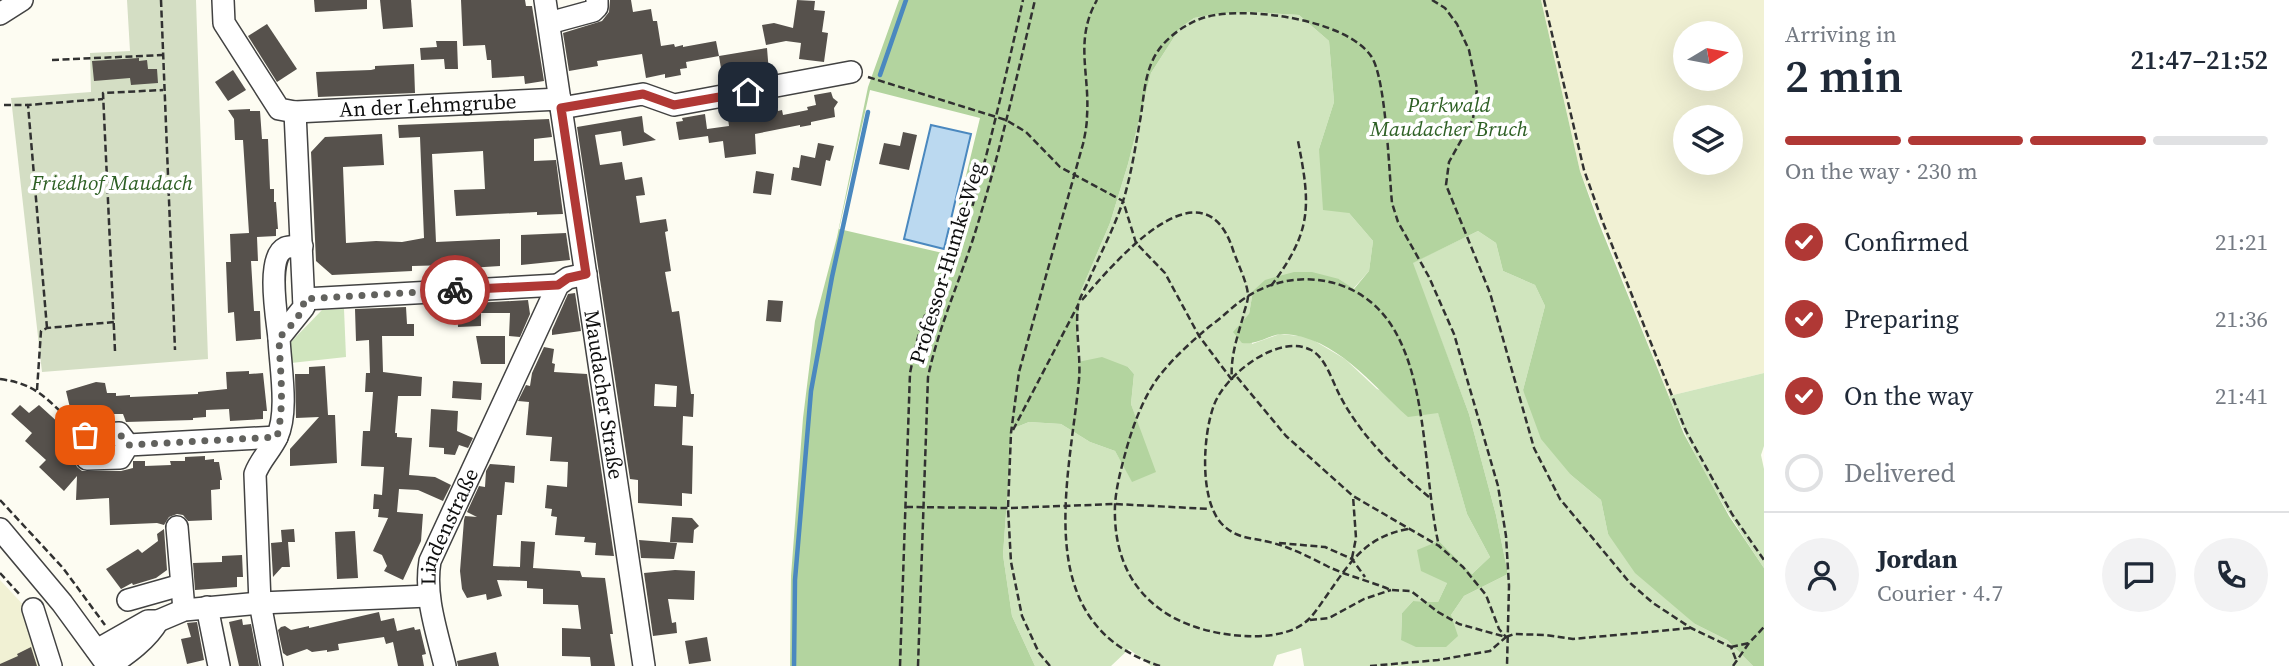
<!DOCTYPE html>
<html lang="en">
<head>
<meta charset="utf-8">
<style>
	body { margin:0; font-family:"Source Serif 4",serif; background:#f2f2f3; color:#1f2937; height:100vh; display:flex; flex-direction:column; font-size:26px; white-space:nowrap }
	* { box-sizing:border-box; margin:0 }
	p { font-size:23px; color:#747a83 }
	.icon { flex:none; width:38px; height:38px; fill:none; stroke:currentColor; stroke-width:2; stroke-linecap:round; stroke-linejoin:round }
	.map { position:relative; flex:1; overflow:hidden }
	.panel { display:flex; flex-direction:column; background:#fff; width:525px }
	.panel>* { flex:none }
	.needle { width:46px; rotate:80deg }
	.fabs { position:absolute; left:1673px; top:21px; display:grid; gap:14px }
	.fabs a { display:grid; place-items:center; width:70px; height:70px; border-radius:50%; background:#fff; box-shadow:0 7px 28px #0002; font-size:35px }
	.pin { position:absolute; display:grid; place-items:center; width:60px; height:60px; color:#fff; margin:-30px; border-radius:14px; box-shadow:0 4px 10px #0006 }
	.courier { position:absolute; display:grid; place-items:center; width:70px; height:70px; margin:-35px; border:5px solid #b03835; border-radius:50%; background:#fff; color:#222; box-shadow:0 2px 9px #0007 }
	.head em { font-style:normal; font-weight:600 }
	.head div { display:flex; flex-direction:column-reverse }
	.head { display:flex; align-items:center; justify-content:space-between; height:119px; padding:0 21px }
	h1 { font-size:46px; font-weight:600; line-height:52px }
	.bar { display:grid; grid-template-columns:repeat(4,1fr); gap:10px 7px; align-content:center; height:84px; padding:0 21px }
	.bar i { height:9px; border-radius:5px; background:#e0e1e3 }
	.bar .selected { background:#b03835 }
	.bar p { grid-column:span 4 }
	.line { display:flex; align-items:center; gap:18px; padding:0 21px; border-top:2px solid #e0e1e3 }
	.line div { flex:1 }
	.round { display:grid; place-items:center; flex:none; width:74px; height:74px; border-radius:37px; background:#f2f2f3 }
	ol { padding:0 21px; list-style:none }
	li { display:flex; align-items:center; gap:21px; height:77px }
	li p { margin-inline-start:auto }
	li .icon { padding:7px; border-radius:50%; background:#b03835; color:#fff; stroke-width:4 }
	li:last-child { color:#747a83 }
	li i { width:38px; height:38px; border:4px solid #e0e1e3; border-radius:50% }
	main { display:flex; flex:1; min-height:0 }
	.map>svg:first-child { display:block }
	.farmland { fill:#f1f1d4; fill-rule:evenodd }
	.green { fill:#d0e5be }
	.forest { fill:#b3d49f; fill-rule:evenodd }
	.cemetery { fill:#d4dec4 }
	.water { fill:#bbd9f0; stroke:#4a88bf; stroke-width:2 }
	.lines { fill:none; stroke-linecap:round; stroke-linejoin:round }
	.stream { stroke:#4a88bf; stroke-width:4.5 }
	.building { fill:#56514c; fill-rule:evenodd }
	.minor-casing { stroke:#424242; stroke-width:24 }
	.path { stroke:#313131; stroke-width:2.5; stroke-dasharray:7 3.5; stroke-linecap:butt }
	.minor { stroke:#fff; stroke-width:21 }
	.done { stroke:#62625e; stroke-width:7; stroke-dasharray:0 12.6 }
	.route { stroke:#b03835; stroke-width:9 }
	.labels { text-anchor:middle; stroke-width:7; stroke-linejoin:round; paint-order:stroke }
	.park-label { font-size:21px; font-style:italic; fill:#2e6025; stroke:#fff }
	.street-label { font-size:21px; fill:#0f0f0f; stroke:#fff }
</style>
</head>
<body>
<main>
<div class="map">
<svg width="1764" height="666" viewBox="0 0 1764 666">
	<rect width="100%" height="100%" fill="#fdfcf2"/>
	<!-- farmland -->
	<g class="farmland">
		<path d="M1541 0H1764V373L1669 396 1580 171ZM1685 33H1731V79H1685ZM1685 117H1731V163H1685Z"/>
		<path d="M0 580 29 611 46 666H0Z"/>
	</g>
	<!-- green -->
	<g class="green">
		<path d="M1252 12 1299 15 1329 41 1334 102 1319 149 1349 213 1373 241 1369 271 1353 289 1339 279 1253 291 1249 314 1252 344 1280 334 1308 337 1345 359 1377 389 1438 412 1467 514 1490 557 1472 574 1439 541 1447 583 1438 602 1413 601 1402 613 1401 640 1451 615 1464 596 1508 574 1496 515 1469 414 1412 263 1478 231 1496 243 1503 271 1535 285 1545 306 1523 390 1571 475 1601 500 1608 534 1695 624 1727 640 1753 666H1304L1301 648 1277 655 1273 666H1151L1129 649 1111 666H1035L1012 616 1003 555 1012 429 1029 422 1061 424 1090 442 1115 451 1132 481 1140 430 1131 404 1134 374 1128 367 1078 363 1077 327 1081 291 1110 223 1128 164 1151 73 1180 28 1194 18 1216 14Z"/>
		<path d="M344 309 346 357 291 363 289 344 322 310Z"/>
		<path d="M1764 373V446L1761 455 1764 469V568C1727 513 1693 458 1669 396Z"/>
	</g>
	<!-- forest -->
	<path class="forest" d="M899 0H1541L1580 171 1598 221 1684 434 1729 516 1764 568V666H1753L1727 640 1695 624 1635 573 1608 534 1601 500 1571 475 1541 439 1523 390 1545 306 1535 285 1503 271 1496 243 1478 231 1413 263 1469 414 1496 515 1508 574 1464 596 1451 615 1458 636 1446 647H1416L1401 640 1402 613 1413 601 1438 602 1447 583 1421 571 1417 550 1439 541 1472 574 1490 557 1467 514 1438 413 1408 417C1371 384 1336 337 1284 334 1269 334 1259 345 1242 343L1233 332 1249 314 1253 291 1265 280 1294 272H1312L1339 279 1354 289 1369 271 1373 241 1349 213 1323 210 1319 149 1334 102 1329 41 1299 15 1252 12 1216 14 1194 18 1180 28 1151 73 1128 164 1110 223 1081 291 1077 327 1078 362 1102 357 1128 367 1134 374 1131 404 1156 472 1132 482 1115 451 1090 442 1061 424 1029 422 1012 429 1003 555 1012 616 1035 666H790L791 576 803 418 815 321 837 237 868 87ZM870 90 980 118 947 254 839 229Z"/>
	<!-- cemetery -->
	<path class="cemetery" d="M127 0H196L208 359 42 372 11 98 91 92 90 53 130 51Z"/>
	<!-- water -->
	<path class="water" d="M931 125 971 134 944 249 904 239Z"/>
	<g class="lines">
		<!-- stream -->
		<g class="stream">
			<path d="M880 75 906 0"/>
			<path d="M794 666 795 580 811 391 832 277 868 112"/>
		</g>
	</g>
	<!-- building -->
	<g class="building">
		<path d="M314 0H367V9L315 12Z"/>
		<path d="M380 0H411L413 27 383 29Z"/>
		<path d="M461 0H525L526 6H532L544 81 525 84 524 76 492 78 491 60H487L485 45 463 46Z"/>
		<path d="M610 0H631L633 12 651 9 653 21H657L661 46 674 44 675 47 683 45V47L716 41 719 56 767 48 769 73 723 81 719 56 686 62 687 68 680 69 681 75 665 78V74L646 78 642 54 597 61 598 66 569 71 563 33 602 21 609 12Z"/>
		<path d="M797 0 815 1 814 10 825 11 822 32 828 33 824 62 799 59 801 43 786 41 766 45 762 25 774 23 793 28Z"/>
		<path d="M267 24 297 69 277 82 248 36Z"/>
		<path d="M436 41H457L458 69H445L444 59 421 60 420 48 437 47Z"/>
		<path d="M139 58V61L147 60 148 69H157L158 83 131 85 130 78 94 81 92 61Z"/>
		<path d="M414 64 415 93 318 97 316 72 371 70 375 69V66Z"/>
		<path d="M233 70 246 90 228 101 215 82Z"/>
		<path d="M831 92 833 98 838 102 834 108 835 117 811 122V125L800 127V125L755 134 756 154 725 158 723 141 709 143 708 136 679 140 676 122 683 121 682 118 705 114 707 129 729 126 727 111 776 103 778 111 782 110 783 115 808 110 807 107 816 105 814 95Z"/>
		<path d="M250 109V111H260L262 139H268L270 189H274V202H276L278 229H276V236L257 237 258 261H251L254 311H260L261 339 236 341 234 312 228 313 226 262H231L230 234 249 233 243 140H235L234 119 228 110Z"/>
		<path d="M642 116 644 132 656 140 623 146 621 131 595 135 600 165 622 162 625 180 642 177 645 195 636 196 640 223 666 219 668 231 665 232 671 271 665 272 672 312 679 311 691 394H694L693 417 683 416 682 445 693 446 692 494 682 493V506L638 503V480L630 479 577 127ZM655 384 677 386 676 407 654 406Z"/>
		<path d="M549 119 552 137 534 139V161L556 160 563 214 537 215V212L456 216 454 190 485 189 483 151 432 154 436 242 500 239V266L453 269 452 265 412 266V271L332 275 316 261 311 152 325 137 382 134 384 165 343 167 346 243 376 241 402 242 424 238 420 137 399 138 398 125Z"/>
		<path d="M903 132 917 135 909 170 879 164 884 143 900 146Z"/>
		<path d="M818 143 834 146 830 161 826 160 821 186 791 180 793 167 799 168 801 155 815 158Z"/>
		<path d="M756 171 774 174 771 195 753 193Z"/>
		<path d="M566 233 570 260 521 265V235Z"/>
		<path d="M575 293 581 331 552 335V330L568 294Z"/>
		<path d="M528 300 530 314 520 337 509 336 510 313H481V326L458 327 457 304Z"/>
		<path d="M768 300 783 301 781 322 766 321Z"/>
		<path d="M406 307 407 324H414V336H382L383 372 422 377 421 396H398L395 433H397V437L412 438 409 475 435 477 451 485 443 501 418 490 399 489 397 512 423 514 421 541 403 580 384 571 387 566 382 555 373 551 388 518 378 517 379 509H373L374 494 382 495 384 467 361 466 363 431H370L373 392H365L366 373H370L369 340 356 341 355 309Z"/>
		<path d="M476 336H505V364H481Z"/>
		<path d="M544 347 554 349 552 363 555 364 554 372 587 374 614 556 595 555 596 543 584 542 585 537 555 535 557 517 551 516 552 509 545 508 547 485 567 487 568 462 550 461 552 437 526 435 529 402 518 401 526 385 530 386 532 373Z"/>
		<path d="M325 366 328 415H335L337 463 290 466V449L319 417 296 418 295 374H309V367Z"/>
		<path d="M249 371V374L263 373 267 411H263V419L230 421 229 409 206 410V417L193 418V420L126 422 123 414H94L92 407 71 412 66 391 96 382 105 383 107 393H116V396L130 395V397L198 394V392L227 389 226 372Z"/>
		<path d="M453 381 482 383 481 400 452 398Z"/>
		<path d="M20 405 29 413 39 405 61 425 57 429 67 438 60 446 74 459 77 467 82 471H121L133 468V461H145V466L171 465 170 461H185V457L205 456V460L214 459V462H219L222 480H220V489L211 490 212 520 188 521 183 515 177 514 169 517 164 525 157 523 110 525 109 498 76 500 77 476 64 491 39 467 46 460 25 441 32 433 11 414Z"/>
		<path d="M431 409 458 411 457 431 473 438 468 448 459 445 455 455 444 454V448L429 447Z"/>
		<path d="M490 464 515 466 514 483 505 482 502 515H497L493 566 520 567 521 541 535 542 533 568 580 571 582 577 605 578 613 634H610L615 666H591L590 657 562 656V628L581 629 578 605 543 604V589L527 588V581L497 580 502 596 487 600 486 594 467 598 462 589 460 571 464 520 465 516 477 517 467 512 479 486 485 487 486 471Z"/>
		<path d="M672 517 692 518 699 526 694 530 693 543 670 542Z"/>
		<path d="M164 529 167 570 156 578 133 585 132 583 121 589 106 569 138 549 142 553 158 541 157 534Z"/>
		<path d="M294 529 295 542H288L290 567H282L273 577 271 543 282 542 281 530Z"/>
		<path d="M355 531 358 578 337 579 335 532Z"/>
		<path d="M639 540 677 543 674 559 641 558Z"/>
		<path d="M242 555 243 577H237V587L195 590 193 563 222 562V556Z"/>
		<path d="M675 570 695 571 694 600 668 599 672 623 676 622 677 633 653 636 644 573Z"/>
		<path d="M379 612 381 621 394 618 397 631 414 627 415 630 420 629 426 654 422 655 424 666H398L393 642 386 644 384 637 338 644 339 650 327 652V650L312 652 307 649 287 656 283 653 278 630 281 627 285 626 291 630 309 626V628Z"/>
		<path d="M242 619 243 625 251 624 259 666H239L229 622Z"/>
		<path d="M197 622 204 660 187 664 181 639 191 637 187 623Z"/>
		<path d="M707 637 711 661 689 664 685 641Z"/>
		<path d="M31 647 37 666H0V664L18 656 17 654Z"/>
		<path d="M496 652 499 666H458L457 661Z"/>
	</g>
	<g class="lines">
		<!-- minor casing -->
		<g class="minor-casing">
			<g id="minor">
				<path d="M223 0 224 23 279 109 295 112 304 307 279 338C280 365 289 412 277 437 271 450 260 460 255 474L260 603 272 666"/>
				<path id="s1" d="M545 0 644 666"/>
				<path d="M0 14 22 0"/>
				<path d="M549 23 593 11 597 7V0"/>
				<path d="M561 108 643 94 674 105 851 72"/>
				<path id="s2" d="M295 112 560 99"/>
				<path d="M304 299 558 285"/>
				<path d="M279 338C277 319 266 257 285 248 290 246 297 247 302 246"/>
				<path d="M128 445 120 458 87 459 85 435 119 433 128 445 277 437"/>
				<path d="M177 527 184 610"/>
				<path d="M0 529 62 603 108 666"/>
				<path d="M128 600 181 585"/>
				<path d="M207 607 219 666"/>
				<path d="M33 609 51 666"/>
				<path d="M97 650 148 621H158L184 610 260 603 429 596"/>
				<path d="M109 666C127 654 147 640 158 621"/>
				<path id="s3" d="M445 666C437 632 424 596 430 561L558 285 568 278 586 274"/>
			</g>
		</g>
		<!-- path -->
		<g class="path">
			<path d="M161 0 175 350"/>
			<path d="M1432 0 1445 8 1457 24 1469 50 1477 89 1473 119 1449 162 1446 185 1490 293 1534 448 1560 499 1630 583 1653 603 1691 628 1731 647 1736 660"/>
			<path d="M1544 0 1584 170 1602 220 1686 431 1732 514 1764 560"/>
			<path d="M52 60 163 55"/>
			<path d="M868 77 1006 120 1026 132 1060 167 1123 201 1136 243 1165 273 1199 336 1232 380"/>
			<path d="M4 105H28"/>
			<path d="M1271 286C1312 231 1311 207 1298 141"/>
			<path d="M1082 300C1113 264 1203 156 1233 250 1237 262 1248 284 1248 296 1248 302 1244 311 1243 317 1237 338 1230 358 1232 380"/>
			<path d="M47 328 28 105 103 99"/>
			<path d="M115 351 103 93 163 90"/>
			<path d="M1237 377 1286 436 1353 496 1439 546 1463 567 1486 595 1499 629 1506 637"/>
			<path d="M0 379C37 384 46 399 73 423"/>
			<path d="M37 390 41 331 47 328 114 322"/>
			<path d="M1013 430 1078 305"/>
			<path d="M1429 497C1393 467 1360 435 1339 394 1332 380 1325 357 1311 350 1278 333 1225 375 1214 405 1203 434 1199 498 1221 523 1237 540 1252 537 1273 543 1292 548 1309 557 1327 566 1347 576 1370 581 1391 590L1411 591 1438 612 1459 624 1506 637 1514 634 1546 635 1573 639 1691 628"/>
			<path d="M0 500 63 568 105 625"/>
			<path d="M906 507 1008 508 1115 504 1210 509"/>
			<path d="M1408 529C1364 537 1349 564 1325 598 1320 605 1315 613 1309 619 1293 635 1265 637 1244 636 1165 631 1112 588 1115 505 1116 489 1120 473 1124 458 1131 431 1141 402 1157 379 1172 359 1191 342 1210 326 1223 317 1235 304 1248 296 1293 268 1354 275 1387 319 1429 375 1423 478 1439 546"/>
			<path d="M1279 543 1325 547 1352 559 1365 577"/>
			<path d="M1352 558 1356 538 1353 496"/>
			<path d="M0 573 21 596"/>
			<path d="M1310 620 1329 618 1364 599 1391 590"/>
			<path d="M1731 647 1749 643"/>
			<path d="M900 666 910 373C915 350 919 327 929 306 940 281 956 260 964 234 988 157 1005 78 1023 0"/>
			<path d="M918 666 928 377C938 329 958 285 973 239 998 161 1016 80 1035 0"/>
			<path d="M1050 666 1039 653 1022 616 1011 562 1008 508 1011 433 1019 372 1083 144C1085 135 1087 125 1087 116 1090 74 1074 40 1097 0"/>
			<path d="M1160 666C1029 624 1069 483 1079 380 1081 356 1075 330 1078 306 1079 298 1085 289 1088 282 1100 254 1115 227 1124 198 1132 171 1136 143 1141 115 1144 95 1145 72 1156 54 1166 37 1188 22 1206 17 1247 6 1345 19 1371 56 1386 77 1389 172 1392 203L1398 222 1429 277 1454 334 1498 486 1506 536 1509 586 1507 666"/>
			<path d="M1370 666 1438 660 1490 651 1506 637"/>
			<path d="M1733 666 1749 643 1764 627"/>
		</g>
		<!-- minor -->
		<use href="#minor" class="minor"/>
	</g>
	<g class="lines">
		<!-- done -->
		<path class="done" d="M85 435 119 433 128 445 277 437C285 404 280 371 279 338 289 327 304 315 304 299L455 290"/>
		<!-- route -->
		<path class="route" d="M455 290 558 285 568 278 586 274 561 108 643 94 674 105 748 92"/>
	</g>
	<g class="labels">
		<!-- park labels -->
		<g class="park-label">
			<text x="1449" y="112">Parkwald<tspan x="1449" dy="24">Maudacher Bruch</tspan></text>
			<text x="112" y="190">Friedhof Maudach</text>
		</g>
		<!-- street labels -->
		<g class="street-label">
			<text dy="7" stroke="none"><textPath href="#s2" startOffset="133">An der Lehmgrube</textPath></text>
			<text transform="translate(947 263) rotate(-73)" y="7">Professor-Humke-Weg</text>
			<text dy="7" stroke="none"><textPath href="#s1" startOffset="399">Maudacher Straße</textPath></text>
			<text dy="7" stroke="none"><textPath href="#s3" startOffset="145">Lindenstraße</textPath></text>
		</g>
	</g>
</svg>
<div class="fabs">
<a><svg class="needle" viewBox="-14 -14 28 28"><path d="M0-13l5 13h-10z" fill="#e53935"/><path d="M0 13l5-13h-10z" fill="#747a83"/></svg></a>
<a><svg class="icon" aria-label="layers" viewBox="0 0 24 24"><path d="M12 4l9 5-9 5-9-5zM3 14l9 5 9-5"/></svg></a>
</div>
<div class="pin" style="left:85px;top:435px;background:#ea580c"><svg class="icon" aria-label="bag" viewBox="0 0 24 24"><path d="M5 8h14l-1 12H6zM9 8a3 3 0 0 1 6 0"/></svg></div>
<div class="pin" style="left:748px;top:92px;background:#1f2937"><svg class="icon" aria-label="home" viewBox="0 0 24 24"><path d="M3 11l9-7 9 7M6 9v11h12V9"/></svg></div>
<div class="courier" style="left:455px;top:290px"><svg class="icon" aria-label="bike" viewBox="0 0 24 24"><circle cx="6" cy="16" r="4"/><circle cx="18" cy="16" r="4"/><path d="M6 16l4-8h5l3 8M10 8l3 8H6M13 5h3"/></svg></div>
</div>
<section class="panel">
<div class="head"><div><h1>2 min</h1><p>Arriving in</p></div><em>21:47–21:52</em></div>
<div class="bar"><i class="selected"></i><i class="selected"></i><i class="selected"></i><i></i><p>On the way · 230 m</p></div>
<ol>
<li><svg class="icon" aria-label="check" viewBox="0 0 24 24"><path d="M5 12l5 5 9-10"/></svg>Confirmed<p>21:21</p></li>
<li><svg class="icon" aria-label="check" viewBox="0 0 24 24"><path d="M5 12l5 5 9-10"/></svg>Preparing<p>21:36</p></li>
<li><svg class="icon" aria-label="check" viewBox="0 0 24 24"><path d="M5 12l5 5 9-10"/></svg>On the way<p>21:41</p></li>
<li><i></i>Delivered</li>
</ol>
<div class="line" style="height:126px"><a class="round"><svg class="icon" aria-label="person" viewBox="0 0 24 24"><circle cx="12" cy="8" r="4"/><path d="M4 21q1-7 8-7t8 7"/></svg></a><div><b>Jordan</b><p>Courier · 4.7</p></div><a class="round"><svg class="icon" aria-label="chat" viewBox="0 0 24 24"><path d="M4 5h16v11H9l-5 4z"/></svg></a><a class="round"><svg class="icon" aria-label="phone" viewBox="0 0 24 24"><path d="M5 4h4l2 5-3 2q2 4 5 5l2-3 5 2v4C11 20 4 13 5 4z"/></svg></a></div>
</section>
</main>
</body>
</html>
